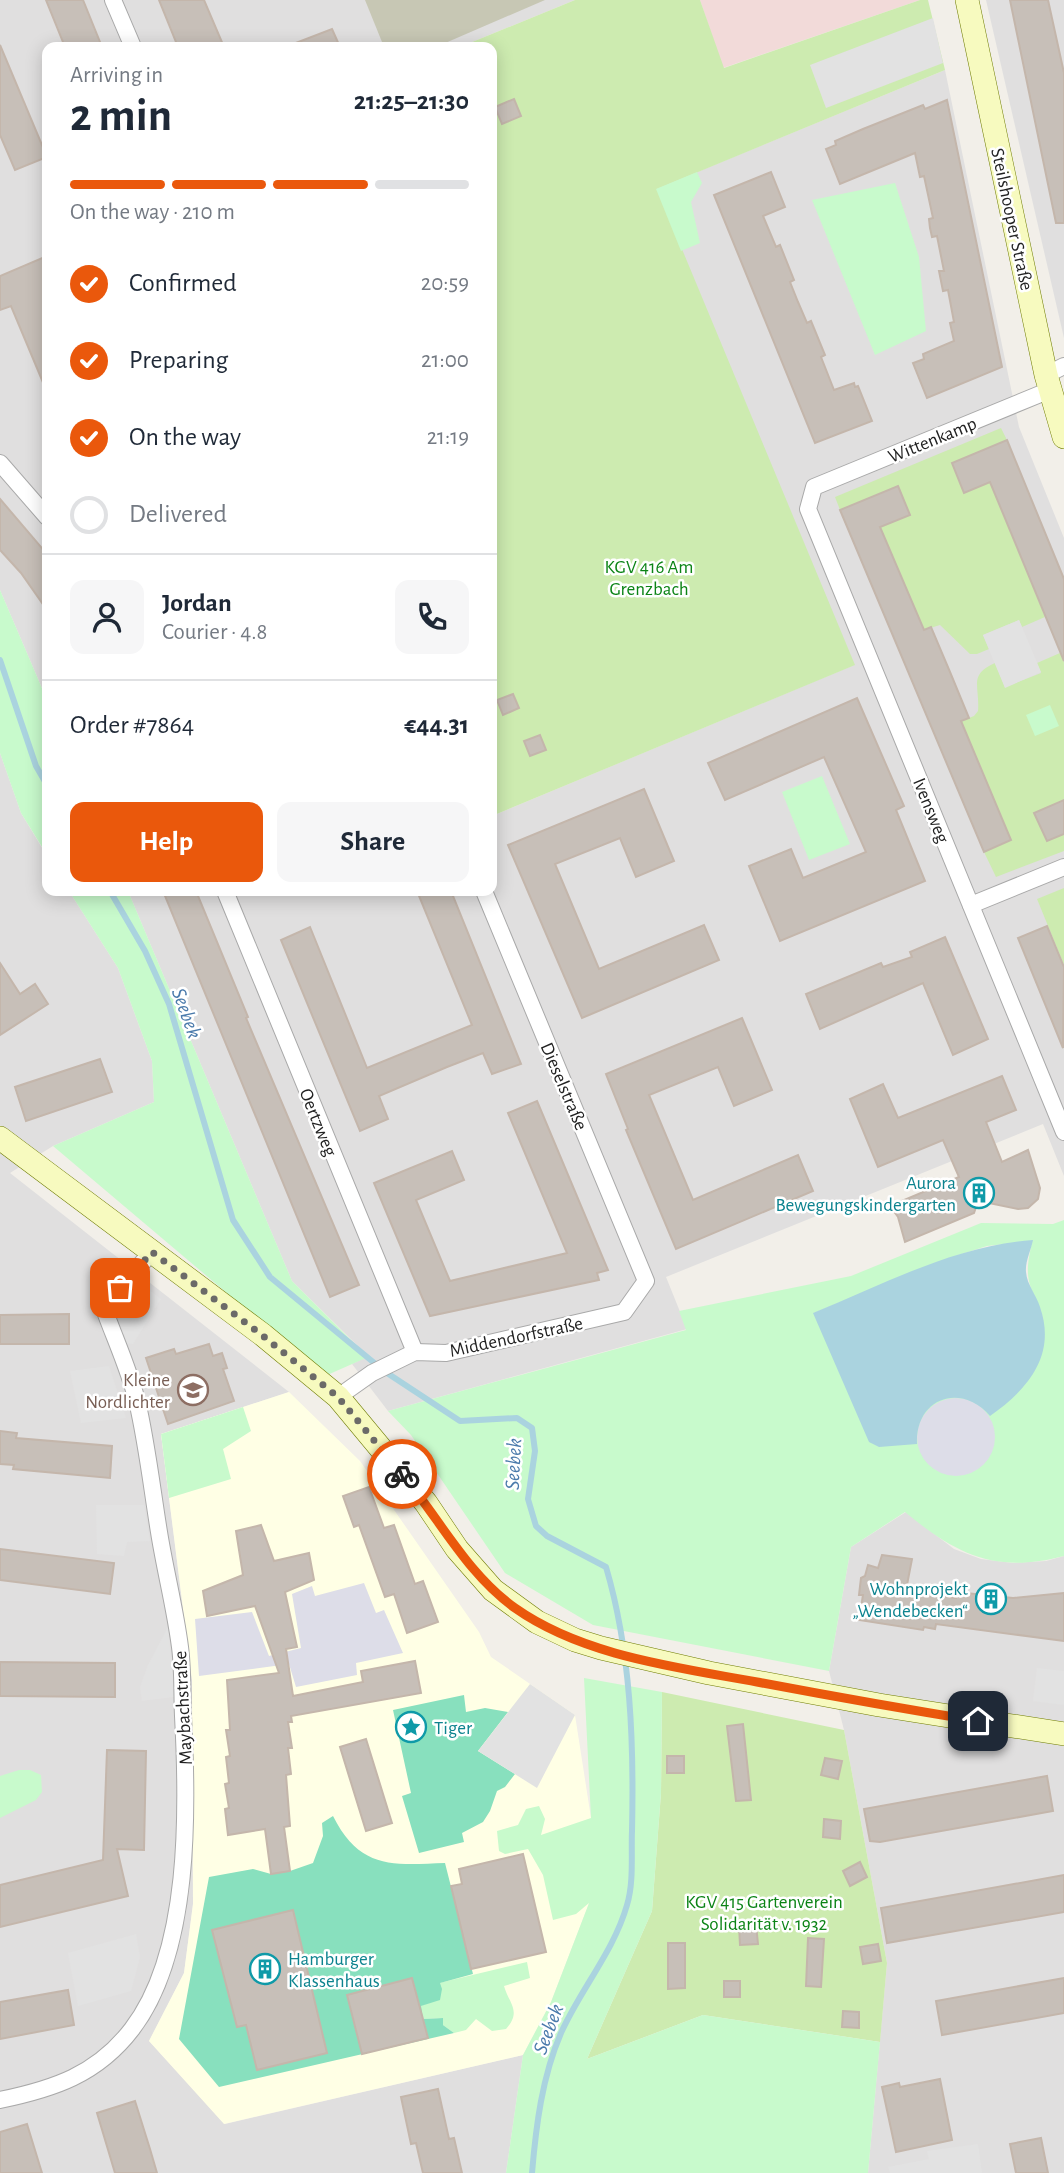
<!DOCTYPE html>
<html lang="en">
<head>
<meta charset="utf-8">
<style>
	body { margin:0; font-family:"Alegreya Sans",sans-serif; background:#f6f6f7; color:#1f2937; height:100vh; display:flex; flex-direction:column; font-size:26px; white-space:nowrap }
	* { box-sizing:border-box; margin:0 }
	p { font-size:23px; color:#747a83 }
	.icon { flex:none; width:38px; height:38px; fill:none; stroke:currentColor; stroke-width:2; stroke-linecap:round; stroke-linejoin:round }
	.map { position:relative; flex:1; overflow:hidden }
	.sheet { position:absolute; left:42px; top:42px; width:455px; height:854px; display:flex; flex-direction:column; background:#fff; border-radius:14px; box-shadow:0 4px 18px #0003 }
	.sheet>* { flex:none }
	.pin { position:absolute; display:grid; place-items:center; width:60px; height:60px; color:#fff; margin:-30px; border-radius:14px; box-shadow:0 4px 10px #0006 }
	.courier { position:absolute; display:grid; place-items:center; width:70px; height:70px; margin:-35px; border:5px solid #ea580c; border-radius:50%; background:#fff; color:#222; box-shadow:0 2px 9px #0007 }
	.head em { font-style:normal; font-weight:700 }
	.head div { display:flex; flex-direction:column-reverse }
	.head { display:flex; align-items:center; justify-content:space-between; height:119px; padding:0 28px }
	h1 { font-size:46px; font-weight:700; line-height:52px }
	.bar { display:grid; grid-template-columns:repeat(4,1fr); gap:10px 7px; align-content:center; height:84px; padding:0 28px }
	.bar i { height:9px; border-radius:5px; background:#e0e1e3 }
	.bar .selected { background:#ea580c }
	.bar p { grid-column:span 4 }
	.line { display:flex; align-items:center; gap:18px; padding:0 28px; border-top:2px solid #e0e1e3 }
	.line div { flex:1 }
	.round { display:grid; place-items:center; flex:none; width:74px; height:74px; border-radius:14px; background:#f6f6f7 }
	ol { padding:0 28px; list-style:none }
	li { display:flex; align-items:center; gap:21px; height:77px }
	li p { margin-inline-start:auto }
	li .icon { padding:7px; border-radius:50%; background:#ea580c; color:#fff; stroke-width:4 }
	li:last-child { color:#747a83 }
	li i { width:38px; height:38px; border:4px solid #e0e1e3; border-radius:50% }
	.cta { display:flex; gap:14px; margin-top:auto; padding:14px 28px }
	.cta a { flex:1; height:80px; border-radius:14px; background:#ea580c; color:#fff; font-size:28px; font-weight:700; line-height:80px; text-align:center }
	.cta a+a { background:#f6f6f7; color:#1f2937 }
	.map>svg:first-child { display:block }
	.residential { fill:#e0dfdf }
	.commercial { fill:#f2dad9 }
	.education { fill:#ffffe5 }
	.construction { fill:#c7c7b4 }
	.grass { fill:#cdebb0 }
	.park { fill:#c8facc; fill-rule:evenodd }
	.pitch { fill:#88e0be }
	.parking { fill:#e2e2e2 }
	.plaza { fill:#dddde8 }
	.water { fill:#aad3df }
	.lines { fill:none; stroke-linecap:round; stroke-linejoin:round }
	.stream { stroke:#aad3df; stroke-width:6 }
	.building { fill:#c7bfb8; stroke:#c4b6ab; stroke-width:2 }
	.street-casing { stroke:#a9a9a9; stroke-width:18 }
	.secondary-casing { stroke:#707d05; stroke-width:24 }
	.street { stroke:#fff; stroke-width:16 }
	.secondary { stroke:#f7fabf; stroke-width:23 }
	.done { stroke:#6b6a68; stroke-width:7; stroke-dasharray:0 12.6 }
	.route { stroke:#ea580c; stroke-width:9 }
	.labels { text-anchor:middle; stroke-width:5; stroke-linejoin:round; paint-order:stroke }
	.street-label { font-size:19px; fill:#222; stroke:#fff }
	.park-label { font-size:19px; fill:#0c8416; stroke:#fff }
	.culture-label { font-size:19px; fill:#0d838f; stroke:#fff; text-anchor:end }
	.education-label { font-size:19px; fill:#785e54; stroke:#fff; text-anchor:end }
	.water-label { font-size:21px; font-style:italic; fill:#4a7aab; stroke:#fff }
</style>
</head>
<body>
<div class="map">
<svg width="1064" height="2173" viewBox="0 0 1064 2173">
	<rect width="100%" height="100%" fill="#f2efe9"/>
	<!-- residential -->
	<g class="residential">
		<path d="M0 0H575L460 47H47V700L0 590Z"/>
		<path d="M986 0H1064V338Z"/>
		<path d="M945 70 1019 427 1064 538V1176L1043 1124 666 1277 687 1329 388 1411 352 1364 368 1356 292 1281 128 891H492V816L854 665 656 189Z"/>
		<path d="M0 753 21 813 47 856V891H69L118 968 152 1061 154 1102 53 1146 10 1173 289 1392 161 1434 192 1680 193 1904 184 1973 149 2041 225 2124 523 2055 506 2173H0Z"/>
		<path d="M906 1512 954 1549 981 1559 1013 1563 1046 1561 1064 1556V2173H868L887 1963 844 1730 829 1671 851 1547Z"/>
	</g>
	<!-- commercial -->
	<path class="commercial" d="M700 0H920L723 68Z"/>
	<!-- education -->
	<path class="education" d="M289 1392 360 1461 479 1632 491 1657 575 1715 591 1818 590 1901 551 2002 523 2055 224 2124 149 2041 184 1973 193 1904 192 1680 161 1434Z"/>
	<!-- construction -->
	<path class="construction" d="M365 0H545L436 47H384Z"/>
	<!-- grass -->
	<g class="grass">
		<path d="M575 0H700L724 68 920 0H928L945 70 657 189 855 665 492 816V47H460Z"/>
		<path d="M1001 428 1007 440 952 463 965 492 990 482 1045 617 1022 627 1019 620 983 635 989 649 977 654H970L940 625 924 630 880 527 910 515 898 486 840 510 835 497Z"/>
		<path d="M1060 653 1064 662V800L1035 813 1047 841 1064 834V851L996 877 984 852 1011 840 961 721 974 716 978 711C980 686 968 675 995 663L1005 687 1041 673 1037 663Z"/>
		<path d="M1064 888V965L1037 899Z"/>
		<path d="M662 1692 844 1730 887 1963 880 2042 703 2015 587 2059 652 1911 661 1793Z"/>
	</g>
	<!-- park -->
	<g class="park">
		<path d="M697 172 702 183 691 202 700 243 681 251 656 189Z"/>
		<path d="M895 183 919 257 926 331 875 355 812 200Z"/>
		<path d="M0 590 47 700V855L21 813 0 753Z"/>
		<path d="M1050 705 1059 726 1035 736 1026 715Z"/>
		<path d="M822 776 850 844 809 860 782 792Z"/>
		<path d="M69 891H128L292 1281 368 1357 325 1376 53 1146 154 1102 152 1061 118 968Z"/>
		<path d="M1064 1220V1556C996 1574 957 1555 905 1512L851 1547 829 1671 593 1625 505 1573 411 1435 388 1411 686 1330 679 1311 851 1276 981 1223 1053 1224ZM1032 1241C1028 1263 1024 1276 1035 1297L814 1313 946 1259 987 1246Z"/>
		<path d="M243 1407 251 1431 223 1449 231 1479 169 1498 161 1434Z"/>
		<path d="M584 1678 662 1692 661 1793 652 1911 587 2059 703 2015 880 2042 868 2173H506L523 2055 551 2002 589 1903 576 1914 553 1920 543 1875 528 1849 505 1854 499 1851 497 1831 518 1825 526 1809 539 1806 545 1819 541 1835 591 1818Z"/>
		<path d="M19 1770H30L41 1775 42 1792 36 1800 0 1818V1776Z"/>
		<path d="M527 1962 530 1978 504 1986C509 2004 522 2011 506 2029L492 2031 476 2019 466 2030 454 2033 443 2025 442 2018 423 2019 420 2006 440 1999 439 1983Z"/>
	</g>
	<!-- pitch -->
	<g class="pitch">
		<path d="M464 1695 466 1712 485 1708 508 1712 478 1751 515 1774 505 1787 497 1791 490 1811 483 1822 462 1833 464 1842 419 1853 402 1796 411 1793 393 1710Z"/>
		<path d="M333 1816C360 1870 394 1865 445 1863L473 1974 440 1983 442 1989 440 2000 421 2006 423 2019 443 2018V2025L454 2033 219 2087 179 2039 209 1877 253 1869 271 1874 290 1871 313 1863 323 1836 322 1823Z"/>
	</g>
	<!-- parking -->
	<g class="parking">
		<path d="M933 18 943 63 826 108 810 65Z"/>
		<path d="M1019 620 1041 672 1005 688 983 635Z"/>
		<path d="M135 1279 161 1299 133 1344 122 1343 118 1311Z"/>
		<path d="M109 1366 126 1418 81 1423 70 1371Z"/>
		<path d="M96 1505H144L150 1541 127 1542 124 1556 97 1554Z"/>
		<path d="M168 1627 175 1697 142 1701 140 1687 148 1665Z"/>
		<path d="M1037 1668 1064 1671V1705L1033 1701Z"/>
		<path d="M530 1684 575 1715 537 1788 478 1751Z"/>
		<path d="M136 1934 140 1957 131 1991 78 2006 68 1953Z"/>
		<path d="M978 2144 982 2173H890L888 2167 929 2159 927 2151Z"/>
	</g>
	<!-- plaza -->
	<g class="plaza">
		<circle cx="956" cy="1437" r="39"/>
		<path d="M364 1583 376 1613 384 1610 403 1653 356 1663 357 1675 296 1687 289 1664 199 1676 195 1619 252 1612 269 1656 301 1648 292 1594 312 1586 315 1596Z"/>
	</g>
	<!-- water -->
	<path class="water" d="M1033 1240C1031 1250 1025 1262 1026 1272 1027 1285 1036 1294 1040 1307 1057 1356 1027 1390 990 1416 961 1382 915 1398 917 1444L879 1447 869 1442 813 1313C884 1284 956 1245 1033 1240Z"/>
	<g class="lines">
		<!-- stream -->
		<g class="stream">
			<path d="M0 660 36 766 47 785"/>
			<path d="M110 891 145 951 169 1004 233 1220 270 1277 384 1371 460 1421 517 1418 532 1428 535 1451 528 1499 536 1526 547 1536 606 1567C631 1652 634 1743 632 1831 631 1854 634 1882 627 1905 614 1951 580 1990 561 2033 542 2077 536 2126 532 2173"/>
		</g>
	</g>
	<!-- building -->
	<g class="building">
		<path d="M46 0H83L102 47H65Z"/>
		<path d="M159 0H204L224 47H178Z"/>
		<path d="M1010 0H1048L1064 73V223H1056Z"/>
		<path d="M332 29 340 47H288V46Z"/>
		<path d="M0 45 47 157 15 170 0 135Z"/>
		<path d="M514 99 521 116 502 124 495 107Z"/>
		<path d="M947 100 1002 367 927 398 913 363 924 359 923 354 954 341 950 323 954 322 948 290 943 291 939 271H944L937 236 932 237 930 228 929 219 933 218 924 176 920 177 915 153 840 184 826 149 836 145 835 141 863 129 923 105 925 109Z"/>
		<path d="M771 172 785 207 763 216 776 247 780 245 794 280 790 282 798 302 807 323 811 321 825 355 821 357 834 390 854 383 855 387 858 386 872 421 815 443 714 195Z"/>
		<path d="M47 256V392L11 306 0 310V276Z"/>
		<path d="M1007 440 1064 579V661L990 482 964 493 952 463Z"/>
		<path d="M898 486 910 515 880 527 924 630 931 627 950 672 969 718 961 721 1011 840 984 852 840 510Z"/>
		<path d="M0 499 47 554V610L21 573 0 550Z"/>
		<path d="M513 694 519 708 503 715 497 700Z"/>
		<path d="M857 698 904 806 896 810 925 881 780 941 749 866 791 849 803 878 866 852 824 757 725 800 708 763Z"/>
		<path d="M540 735 546 750 530 756 524 741Z"/>
		<path d="M644 789 674 861 636 877 620 838 555 864 599 969 704 925 719 960 582 1018 508 845Z"/>
		<path d="M1064 800V834L1047 841 1034 813Z"/>
		<path d="M163 891H196L248 1017 246 1018 359 1285 330 1297Z"/>
		<path d="M417 891H451L521 1064 492 1074 483 1053 447 1067 379 1096 388 1119 360 1131 281 940 310 927 367 1068 472 1025Z"/>
		<path d="M1047 926 1064 967 1063 1048 1018 938Z"/>
		<path d="M945 937 988 1039 953 1055 923 983 820 1029 806 994 881 963 883 967 912 957 910 952Z"/>
		<path d="M0 963 20 994 35 984 48 1004 0 1035Z"/>
		<path d="M742 1018 772 1090 734 1106 718 1067 649 1095 693 1200 798 1155 813 1191 676 1249 626 1130 628 1129 606 1074Z"/>
		<path d="M100 1059 112 1092 26 1121 15 1087Z"/>
		<path d="M1002 1076 1016 1110 986 1122 1002 1162 1028 1150 1040 1188 1038 1199 1028 1208 1018 1209 989 1203 976 1207 974 1213 905 1242 898 1217 890 1206 959 1177 943 1140 878 1167 850 1099 883 1084 898 1118Z"/>
		<path d="M537 1101 608 1270 597 1273 599 1280 430 1316 374 1183 452 1151 464 1180 416 1200 450 1281 567 1253 508 1113Z"/>
		<path d="M69 1314V1344H0V1315Z"/>
		<path d="M209 1344 213 1356 222 1353 227 1368 223 1369 234 1401 168 1424 146 1358 174 1349 176 1354Z"/>
		<path d="M0 1431 17 1433 16 1438 112 1446 110 1478 13 1469 14 1465 0 1464Z"/>
		<path d="M369 1487 384 1528 394 1525 415 1584 423 1581 438 1622 407 1633 394 1594 385 1597 359 1525 354 1527 343 1496Z"/>
		<path d="M261 1525 274 1561 309 1553 314 1580 285 1592 297 1647 286 1649 293 1696 363 1682 361 1671 415 1661 421 1693 291 1716 292 1722H288L292 1748H288L291 1774 286 1775 290 1826 284 1827 290 1871 271 1874 265 1829 228 1835 225 1809 229 1808 225 1784 229 1783 226 1757 230 1756 226 1730H230L227 1680 279 1673 255 1606 207 1616 203 1591 243 1575 236 1531Z"/>
		<path d="M0 1549 114 1563 110 1594 0 1580Z"/>
		<path d="M882 1555 912 1559 906 1590 956 1598 957 1592 1013 1598 1064 1593V1641L936 1624 935 1629 924 1627 923 1630 859 1620 863 1595H859L861 1578 865 1576 868 1565 878 1568Z"/>
		<path d="M0 1662 115 1663V1697L0 1696Z"/>
		<path d="M743 1724 751 1800 736 1801 727 1726Z"/>
		<path d="M366 1739 392 1823 366 1831 340 1747Z"/>
		<path d="M107 1750 146 1751 144 1850 117 1849 128 1896 0 1927V1885L103 1860Z"/>
		<rect x="667" y="1756" width="17" height="17"/>
		<path d="M825 1758 842 1761 838 1779 821 1775Z"/>
		<path d="M1047 1776 1053 1811 880 1842 870 1841 864 1809Z"/>
		<path d="M824 1819 841 1821 840 1839 823 1837Z"/>
		<path d="M523 1854 546 1952 471 1969 451 1886 462 1884 459 1869Z"/>
		<path d="M860 1862 867 1877 850 1886 843 1871Z"/>
		<path d="M1064 1875V1912L887 1943 881 1908Z"/>
		<path d="M293 1910 327 2053 257 2070 246 2025 237 2027 212 1930Z"/>
		<path d="M756 1924 758 1944 740 1945 739 1925Z"/>
		<path d="M808 1938 824 1939 821 1987 806 1986Z"/>
		<path d="M668 1943H685V1988L668 1989Z"/>
		<path d="M878 1944 881 1961 863 1964 860 1947Z"/>
		<path d="M412 1978 428 2038 362 2054 347 1995Z"/>
		<path d="M1064 1978V2013L942 2035 936 2001Z"/>
		<rect x="724" y="1981" width="16" height="16"/>
		<path d="M68 1990 74 2025 0 2039V2002Z"/>
		<path d="M843 2011 859 2012V2028L842 2027Z"/>
		<path d="M940 2079 952 2140 896 2152 882 2087 899 2083 900 2087Z"/>
		<path d="M438 2089 449 2139 454 2138 462 2173H423L416 2143 411 2144 401 2097Z"/>
		<path d="M135 2101 150 2149 157 2173H115L97 2113Z"/>
		<path d="M27 2124 42 2173H0V2132Z"/>
		<path d="M1041 2138 1048 2173H1016L1010 2144Z"/>
	</g>
	<g class="lines">
		<!-- street casing -->
		<g class="street-casing">
			<g id="street">
				<path d="M113 0 133 47"/>
				<path d="M1046 375 1064 366"/>
				<path d="M1050 390 814 487 808 509 1064 1132"/>
				<path d="M0 463 47 517"/>
				<path d="M225 891 415 1352"/>
				<path d="M971 905 1064 867"/>
				<path d="M338 1397 372 1373 415 1352 446 1353 624 1312 646 1281 484 891"/>
				<path d="M0 2100C53 2089 97 2075 132 2029 191 1952 188 1809 183 1716 182 1693 183 1669 180 1647 175 1608 165 1570 159 1532 152 1489 147 1444 137 1401 129 1369 114 1337 103 1306L152 1252"/>
			</g>
		</g>
		<!-- secondary casing -->
		<g class="secondary-casing">
			<g id="secondary">
				<path d="M967 0 1046 375 1064 437"/>
				<path d="M0 1138 263 1335 338 1397 426 1503 457 1549 493 1590 537 1622 575 1640 601 1648 709 1673 879 1705 1064 1734"/>
			</g>
		</g>
		<!-- street -->
		<use href="#street" class="street"/>
		<!-- secondary -->
		<use href="#secondary" class="secondary"/>
	</g>
	<g class="lines">
		<!-- done -->
		<path class="done" d="M120 1288 152 1252 262 1335 338 1397 402 1474"/>
		<!-- route -->
		<path class="route" d="M402 1474C439 1518 467 1574 515 1608 583 1656 676 1667 757 1682 831 1696 904 1709 978 1721"/>
	</g>
	<!-- icons -->
	<defs>
		<g id="building-ring" transform="scale(1.575)"><circle r="9.5" fill="#fff" stroke="#0f9aa8" stroke-width="1.5"/><path d="M-4-6H4V6H1V3H-1V6H-4ZM-2.5-4.3h1.7v1.8h-1.7ZM.8-4.3h1.7v1.8H.8ZM-2.5-1h1.7V.8h-1.7ZM.8-1h1.7V.8H.8Z" fill="#0f9aa8"/></g>
		<g id="school-ring" transform="scale(1.575)"><circle r="9.5" fill="#fff" stroke="#8d6e63" stroke-width="1.5"/><path d="M0-5L7-2L0 1L-7-2ZM-4 1L0 2.5L4 1V4Q0 6-4 4Z" fill="#8d6e63"/></g>
		<g id="sight-ring" transform="scale(1.575)"><circle r="9.5" fill="#fff" stroke="#0f9aa8" stroke-width="1.5"/><path d="M0-6L1.8-2.2L6-1.7L2.9 1.2L3.7 5.4L0 3.3L-3.7 5.4L-2.9 1.2L-6-1.7L-1.8-2.2Z" fill="#0f9aa8"/></g>
	</defs>
	<g fill-rule="evenodd">
		<use href="#building-ring" x="979" y="1193"/>
		<use href="#school-ring" x="193" y="1390"/>
		<use href="#building-ring" x="991" y="1599"/>
		<use href="#sight-ring" x="411" y="1727"/>
		<use href="#building-ring" x="265" y="1969"/>
	</g>
	<g class="labels">
		<!-- street labels -->
		<g class="street-label">
			<text transform="translate(1013 219) rotate(78)" y="7">Steilshooper Straße</text>
			<text transform="translate(932 439) rotate(-22)" y="7">Wittenkamp</text>
			<text transform="translate(932 810) rotate(68)" y="7">Ivensweg</text>
			<text transform="translate(565 1086) rotate(67)" y="7">Dieselstraße</text>
			<text transform="translate(319 1122) rotate(68)" y="7">Oertzweg</text>
			<text transform="translate(516 1336) rotate(-12)" y="7">Middendorfstraße</text>
			<text transform="translate(182 1708) rotate(-93)" y="7">Maybachstraße</text>
		</g>
		<!-- park labels -->
		<g class="park-label">
			<text x="649" y="573">KGV 416 Am<tspan x="649" dy="22">Grenzbach</tspan></text>
			<text x="764" y="1908">KGV 415 Gartenverein<tspan x="764" dy="22">Solidarität v. 1932</tspan></text>
		</g>
		<!-- culture labels -->
		<g class="culture-label">
			<text x="956" y="1189">Aurora<tspan x="956" dy="22">Bewegungskindergarten</tspan></text>
			<text x="968" y="1595">Wohnprojekt<tspan x="968" dy="22">„Wendebecken“</tspan></text>
			<text x="434" y="1734" text-anchor="start">Tiger</text>
			<text x="288" y="1965" text-anchor="start">Hamburger<tspan x="288" dy="22">Klassenhaus</tspan></text>
		</g>
		<!-- education labels -->
		<g class="education-label">
			<text x="170" y="1386">Kleine<tspan x="170" dy="22">Nordlichter</tspan></text>
		</g>
		<!-- water labels -->
		<g class="water-label">
			<text transform="translate(187 1013) rotate(70)" y="7">Seebek</text>
			<text transform="translate(513 1464) rotate(-87)" y="7">Seebek</text>
			<text transform="translate(548 2029) rotate(-69)" y="7">Seebek</text>
		</g>
	</g>
</svg>
<div class="pin" style="left:120px;top:1288px;background:#ea580c"><svg class="icon" aria-label="bag" viewBox="0 0 24 24"><path d="M5 8h14l-1 12H6zM9 8a3 3 0 0 1 6 0"/></svg></div>
<div class="pin" style="left:978px;top:1721px;background:#1f2937"><svg class="icon" aria-label="home" viewBox="0 0 24 24"><path d="M3 11l9-7 9 7M6 9v11h12V9"/></svg></div>
<div class="courier" style="left:402px;top:1474px"><svg class="icon" aria-label="bike" viewBox="0 0 24 24"><circle cx="6" cy="16" r="4"/><circle cx="18" cy="16" r="4"/><path d="M6 16l4-8h5l3 8M10 8l3 8H6M13 5h3"/></svg></div>
<section class="sheet">
<div class="head"><div><h1>2 min</h1><p>Arriving in</p></div><em>21:25–21:30</em></div>
<div class="bar"><i class="selected"></i><i class="selected"></i><i class="selected"></i><i></i><p>On the way · 210 m</p></div>
<ol>
<li><svg class="icon" aria-label="check" viewBox="0 0 24 24"><path d="M5 12l5 5 9-10"/></svg>Confirmed<p>20:59</p></li>
<li><svg class="icon" aria-label="check" viewBox="0 0 24 24"><path d="M5 12l5 5 9-10"/></svg>Preparing<p>21:00</p></li>
<li><svg class="icon" aria-label="check" viewBox="0 0 24 24"><path d="M5 12l5 5 9-10"/></svg>On the way<p>21:19</p></li>
<li><i></i>Delivered</li>
</ol>
<div class="line" style="height:126px"><a class="round"><svg class="icon" aria-label="person" viewBox="0 0 24 24"><circle cx="12" cy="8" r="4"/><path d="M4 21q1-7 8-7t8 7"/></svg></a><div><b>Jordan</b><p>Courier · 4.8</p></div><a class="round"><svg class="icon" aria-label="phone" viewBox="0 0 24 24"><path d="M5 4h4l2 5-3 2q2 4 5 5l2-3 5 2v4C11 20 4 13 5 4z"/></svg></a></div>
<div class="line" style="height:91px"><div>Order #7864</div><b>€44.31</b></div>
<div class="cta"><a>Help</a><a>Share</a></div>
</section>
</div>
</body>
</html>
